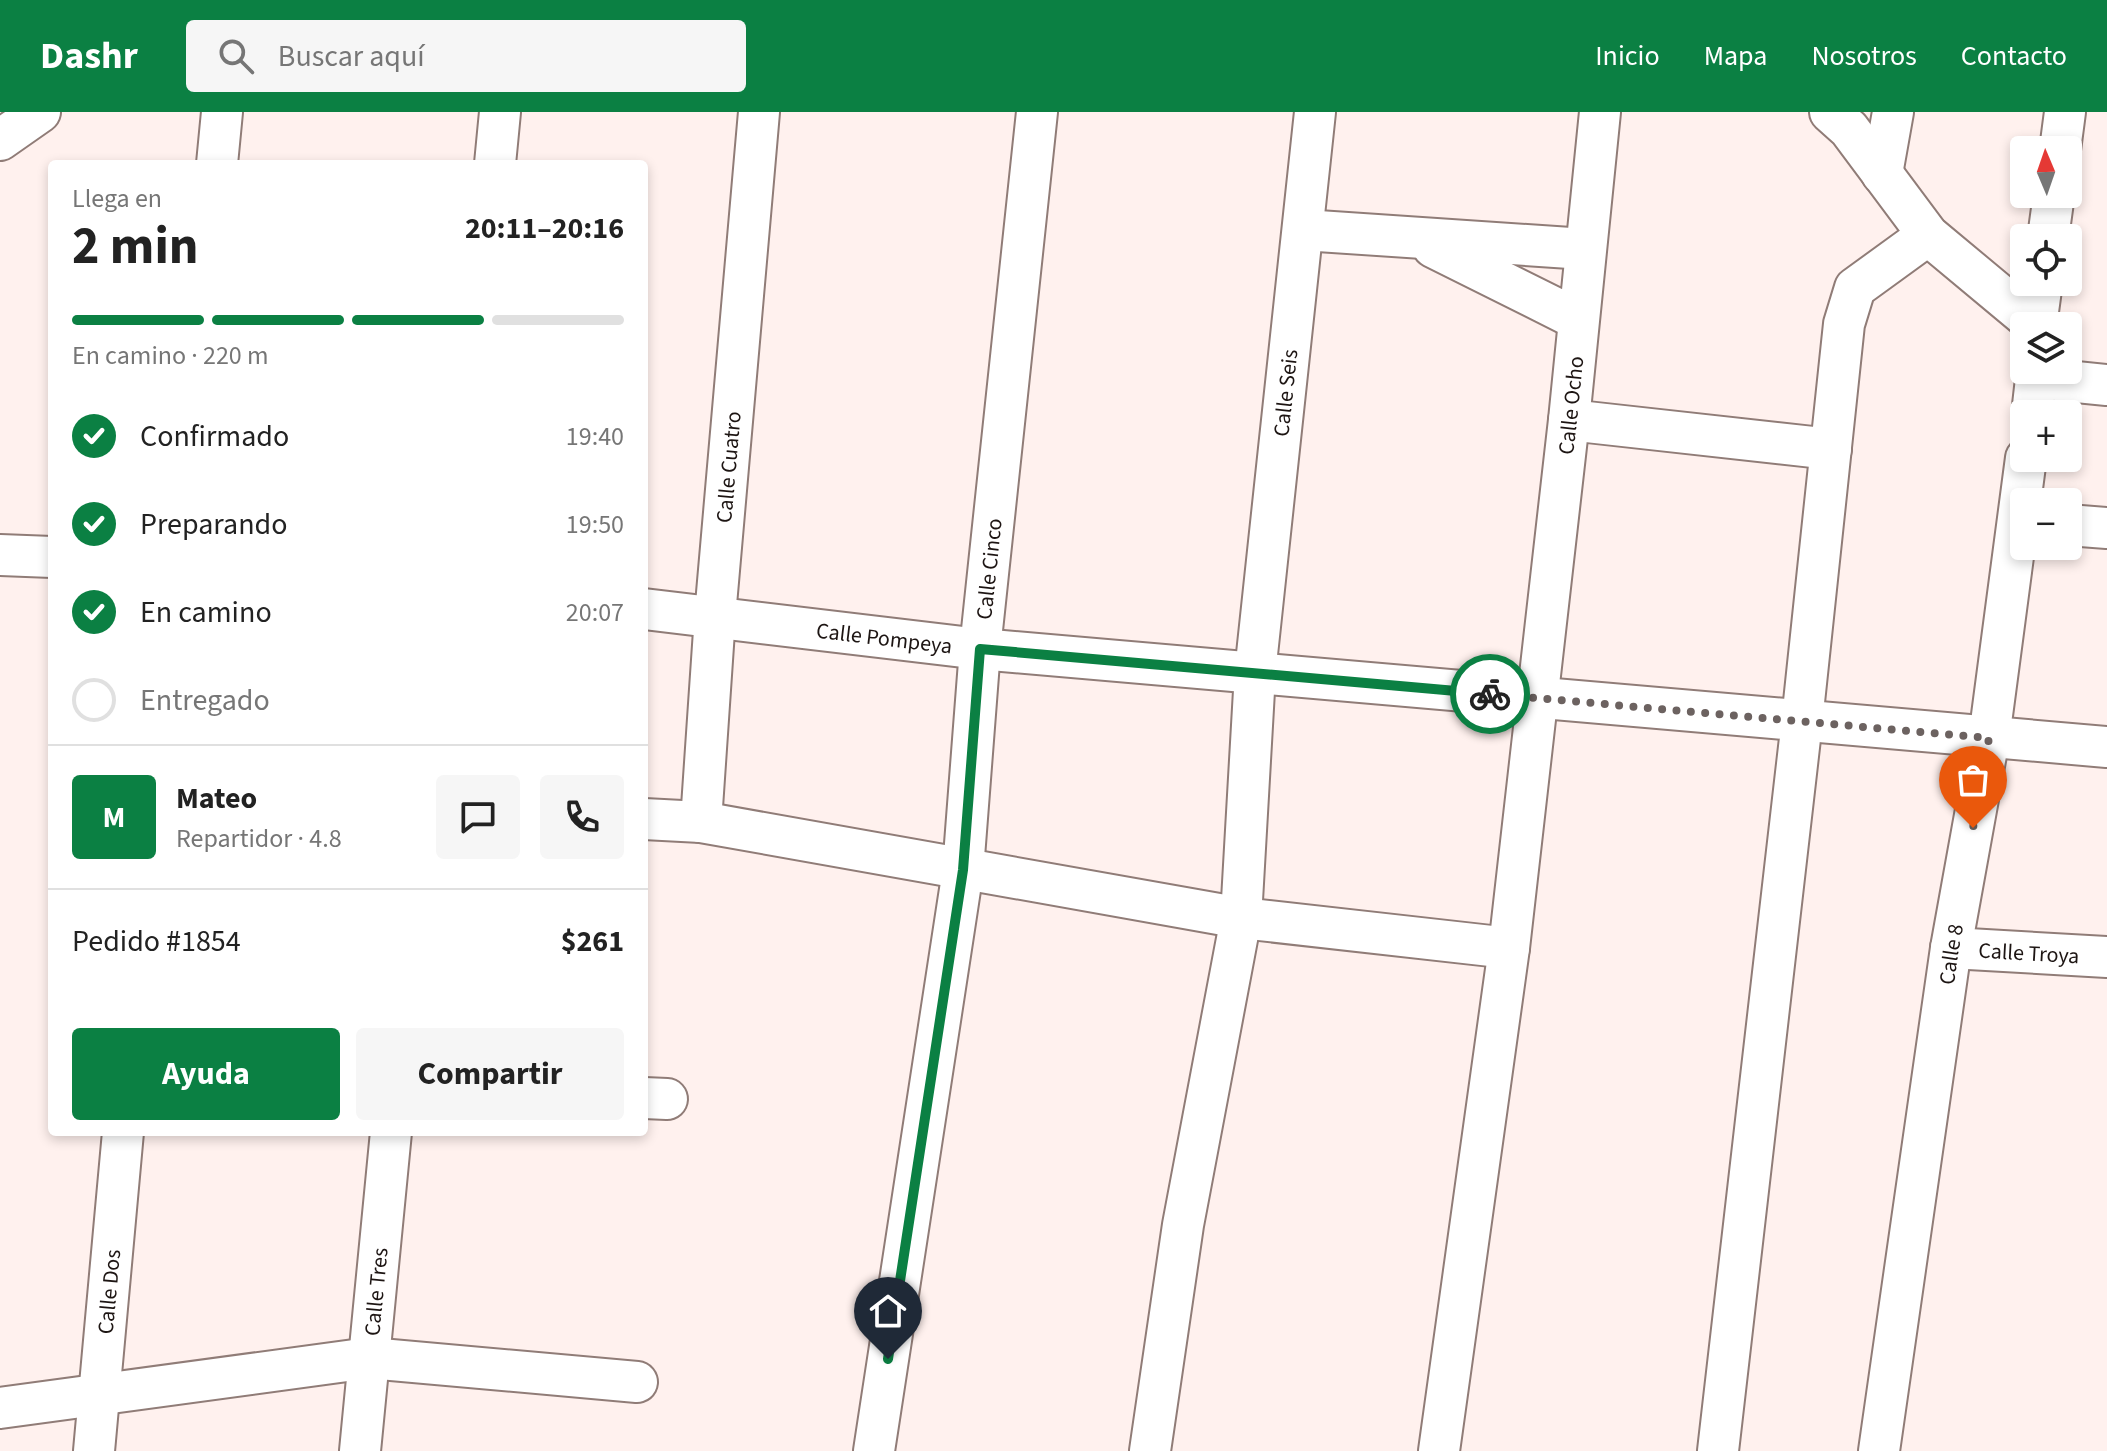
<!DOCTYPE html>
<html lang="es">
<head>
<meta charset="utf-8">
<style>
	body { margin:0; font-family:"Source Sans 3",sans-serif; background:#f6f6f6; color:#222; height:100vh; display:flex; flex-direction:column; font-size:30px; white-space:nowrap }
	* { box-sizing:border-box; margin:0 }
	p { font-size:26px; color:#767676 }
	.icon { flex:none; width:44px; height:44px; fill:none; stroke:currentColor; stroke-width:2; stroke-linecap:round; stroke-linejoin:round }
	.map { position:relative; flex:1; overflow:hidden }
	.details { position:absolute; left:48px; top:48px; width:600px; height:976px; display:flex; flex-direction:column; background:#fff; border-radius:8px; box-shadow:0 4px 12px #0003 }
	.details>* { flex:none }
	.needle { width:52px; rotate:358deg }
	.controls { position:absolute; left:2010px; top:24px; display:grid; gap:16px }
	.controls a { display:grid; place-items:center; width:72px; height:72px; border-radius:8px; background:#fff; box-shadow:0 4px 12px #0003; font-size:40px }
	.pin { position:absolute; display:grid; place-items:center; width:68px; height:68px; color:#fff; margin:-82px -34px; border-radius:50% 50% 50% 0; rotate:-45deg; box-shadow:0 0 8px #0007 }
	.pin .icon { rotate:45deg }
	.courier { position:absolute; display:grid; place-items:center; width:80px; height:80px; margin:-40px; border:6px solid #0b8043; border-radius:50%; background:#fff; color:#222; box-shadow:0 2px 10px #0007 }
	.headline em { font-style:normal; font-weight:700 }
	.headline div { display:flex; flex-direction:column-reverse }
	.headline { display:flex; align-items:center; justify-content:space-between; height:136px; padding:0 24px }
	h1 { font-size:52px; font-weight:700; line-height:60px }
	.bar { display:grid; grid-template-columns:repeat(4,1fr); gap:12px 8px; align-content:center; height:96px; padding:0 24px }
	.bar i { height:10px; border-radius:6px; background:#e0e0e0 }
	.bar .on { background:#0b8043 }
	.bar p { grid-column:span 4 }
	.line { display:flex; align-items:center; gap:20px; padding:0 24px; border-top:2px solid #e0e0e0 }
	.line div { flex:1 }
	.round { display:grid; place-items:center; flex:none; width:84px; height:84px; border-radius:8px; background:#f6f6f6 }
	ol { padding:0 24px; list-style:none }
	li { display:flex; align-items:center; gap:24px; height:88px }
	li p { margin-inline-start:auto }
	li .icon { padding:8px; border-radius:50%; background:#0b8043; color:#fff; stroke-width:4 }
	li:last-child { color:#767676 }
	li i { width:44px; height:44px; border:4px solid #e0e0e0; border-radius:50% }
	.cta { display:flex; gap:16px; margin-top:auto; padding:16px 24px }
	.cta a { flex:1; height:92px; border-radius:8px; background:#0b8043; color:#fff; font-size:32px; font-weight:700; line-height:92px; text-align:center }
	.cta a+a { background:#f6f6f6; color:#222 }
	header { display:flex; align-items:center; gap:48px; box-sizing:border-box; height:112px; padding:0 40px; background:#0b8043; color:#fff }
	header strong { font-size:38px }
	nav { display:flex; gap:44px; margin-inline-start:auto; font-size:28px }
	.search { width:560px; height:72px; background:#f6f6f6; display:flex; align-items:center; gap:20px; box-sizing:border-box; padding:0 28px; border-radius:8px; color:#767676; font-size:30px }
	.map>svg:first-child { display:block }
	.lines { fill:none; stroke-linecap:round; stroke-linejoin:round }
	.minor-casing { stroke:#907c77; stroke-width:44 }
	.minor { stroke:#fff; stroke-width:40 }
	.done { stroke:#6c6260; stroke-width:8; stroke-dasharray:0 14.4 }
	.route { stroke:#0b8043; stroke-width:10 }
	.labels { text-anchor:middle; stroke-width:6; stroke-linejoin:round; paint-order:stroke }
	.street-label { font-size:22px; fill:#1d1513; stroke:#fff1ee }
</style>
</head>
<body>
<header>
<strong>Dashr</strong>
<div class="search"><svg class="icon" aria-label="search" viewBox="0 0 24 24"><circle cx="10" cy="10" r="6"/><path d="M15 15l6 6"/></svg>Buscar aquí</div>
<nav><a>Inicio</a><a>Mapa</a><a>Nosotros</a><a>Contacto</a></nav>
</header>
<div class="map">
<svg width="2107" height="1339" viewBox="0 0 2107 1339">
	<rect width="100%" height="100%" fill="#fff1ee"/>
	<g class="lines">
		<!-- minor casing -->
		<g class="minor-casing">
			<g id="minor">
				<path d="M1830 0 1849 17 1928 123 2036 213"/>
				<path d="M0 28 40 0"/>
				<path d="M2060 38 2065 0"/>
				<path d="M217 52 222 0"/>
				<path d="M495 52 500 0"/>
				<path d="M1882 62 1893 0"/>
				<path d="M1303 118 1585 137"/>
				<path d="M2048 126 2054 82"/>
				<path d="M1433 135 1577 207"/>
				<path d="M2036 214 2042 170"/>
				<path d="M2037 266 2107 273"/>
				<path d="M2032 302 2037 258"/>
				<path d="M1569 308 1831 337"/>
				<path d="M2068 413 2107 416"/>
				<path d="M0 443 52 445"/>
				<path id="s1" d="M644 497 980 537 2107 635"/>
				<path d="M644 707 701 710 1241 806 1509 836"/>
				<path id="s2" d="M701 710 715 504 759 0"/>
				<path id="s3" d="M1951 836 2107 845"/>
				<path d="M644 986 667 987"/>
				<path d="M0 1296 369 1246 637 1270"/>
				<path id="s4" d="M94 1339 123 1020"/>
				<path id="s5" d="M360 1339 391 1020"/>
				<path id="s6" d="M874 1339 963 758 980 537 1037 0"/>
				<path id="s7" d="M1150 1339 1183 1113 1241 806 1255 561 1315 0"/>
				<path id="s8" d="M1439 1339 1509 836 1569 308 1600 0"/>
				<path d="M1718 1339 1802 609 1844 212 1855 176 1928 123"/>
				<path id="s9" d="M1879 1339 1951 836 1989 626 2026 346"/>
			</g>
		</g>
		<!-- minor -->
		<use href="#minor" class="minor"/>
	</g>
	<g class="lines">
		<!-- done -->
		<path class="done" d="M1490 582 1989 626 1973 716"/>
		<!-- route -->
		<path class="route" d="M888 1247 963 758 980 537 1490 582"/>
	</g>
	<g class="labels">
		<!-- street labels -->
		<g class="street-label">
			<text dy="8" stroke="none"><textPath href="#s7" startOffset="1068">Calle Seis</textPath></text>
			<text dy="8" stroke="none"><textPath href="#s8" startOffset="1054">Calle Ocho</textPath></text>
			<text dy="8" stroke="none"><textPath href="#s2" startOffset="356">Calle Cuatro</textPath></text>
			<text dy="8" stroke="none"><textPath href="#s6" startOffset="890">Calle Cinco</textPath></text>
			<text dy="8" stroke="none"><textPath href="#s1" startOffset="242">Calle Pompeya</textPath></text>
			<text dy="8" stroke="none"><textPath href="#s3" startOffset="78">Calle Troya</textPath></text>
			<text dy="8" stroke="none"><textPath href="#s9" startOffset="502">Calle 8</textPath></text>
			<text dy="8" stroke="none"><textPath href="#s4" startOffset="160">Calle Dos</textPath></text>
			<text dy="8" stroke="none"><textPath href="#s5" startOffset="160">Calle Tres</textPath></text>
		</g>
	</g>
</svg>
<div class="controls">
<a><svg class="needle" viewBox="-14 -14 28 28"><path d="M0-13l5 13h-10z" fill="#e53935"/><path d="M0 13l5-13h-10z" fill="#767676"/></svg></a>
<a><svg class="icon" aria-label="locate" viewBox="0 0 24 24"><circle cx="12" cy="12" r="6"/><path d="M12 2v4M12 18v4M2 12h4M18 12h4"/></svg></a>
<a><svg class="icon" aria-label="layers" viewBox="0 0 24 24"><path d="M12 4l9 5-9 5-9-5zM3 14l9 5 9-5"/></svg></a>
<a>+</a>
<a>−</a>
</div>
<div class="pin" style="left:1973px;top:716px;background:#ea580c"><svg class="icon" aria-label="bag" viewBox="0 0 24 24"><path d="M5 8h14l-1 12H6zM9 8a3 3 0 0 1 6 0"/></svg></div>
<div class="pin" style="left:888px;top:1247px;background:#1f2937"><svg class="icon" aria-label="home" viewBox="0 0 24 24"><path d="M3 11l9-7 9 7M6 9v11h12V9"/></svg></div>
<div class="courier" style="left:1490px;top:582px"><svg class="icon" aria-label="bike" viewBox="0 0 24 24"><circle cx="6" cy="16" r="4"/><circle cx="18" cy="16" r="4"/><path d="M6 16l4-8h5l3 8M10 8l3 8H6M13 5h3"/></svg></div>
<section class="details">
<div class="headline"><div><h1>2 min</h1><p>Llega en</p></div><em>20:11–20:16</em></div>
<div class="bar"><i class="on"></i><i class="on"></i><i class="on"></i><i></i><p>En camino · 220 m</p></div>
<ol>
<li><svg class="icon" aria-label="check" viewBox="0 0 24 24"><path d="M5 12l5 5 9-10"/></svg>Confirmado<p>19:40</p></li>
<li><svg class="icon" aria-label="check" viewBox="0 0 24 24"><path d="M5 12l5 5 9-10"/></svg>Preparando<p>19:50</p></li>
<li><svg class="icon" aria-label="check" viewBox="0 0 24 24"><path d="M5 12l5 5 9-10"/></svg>En camino<p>20:07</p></li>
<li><i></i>Entregado</li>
</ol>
<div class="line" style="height:144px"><b class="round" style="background:#0b8043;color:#fff">M</b><div><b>Mateo</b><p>Repartidor · 4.8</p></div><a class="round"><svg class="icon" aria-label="chat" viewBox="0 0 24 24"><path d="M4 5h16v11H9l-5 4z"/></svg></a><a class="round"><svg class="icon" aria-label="phone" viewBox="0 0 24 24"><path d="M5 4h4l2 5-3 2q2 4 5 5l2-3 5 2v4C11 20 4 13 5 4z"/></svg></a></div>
<div class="line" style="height:104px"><div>Pedido #1854</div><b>$261</b></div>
<div class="cta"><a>Ayuda</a><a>Compartir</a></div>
</section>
</div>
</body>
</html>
